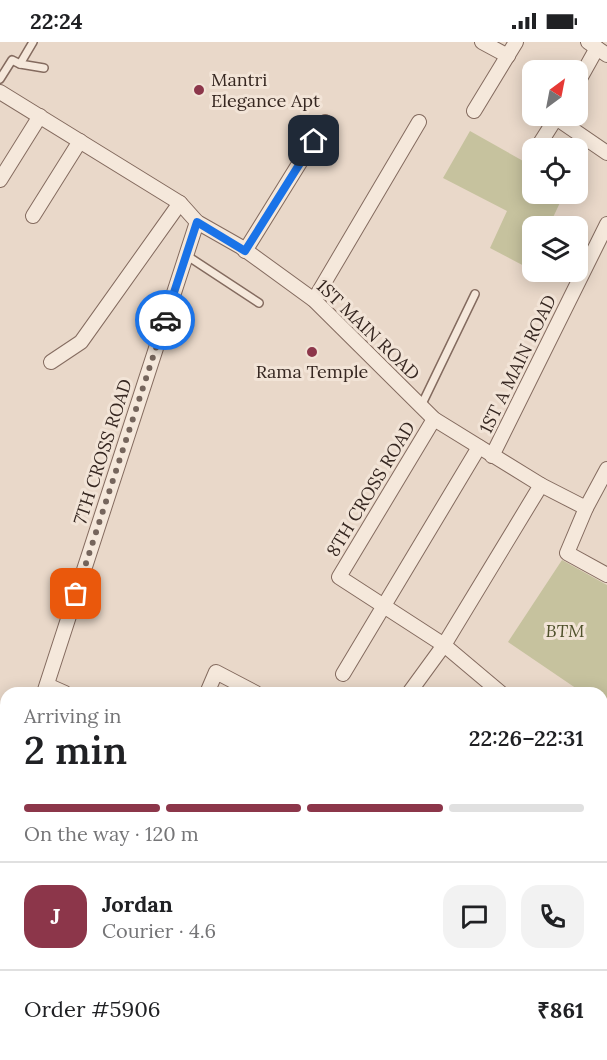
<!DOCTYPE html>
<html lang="en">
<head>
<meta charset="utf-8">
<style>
	body { margin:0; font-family:Lora,serif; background:#f2f2f2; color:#202124; height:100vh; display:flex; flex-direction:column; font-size:22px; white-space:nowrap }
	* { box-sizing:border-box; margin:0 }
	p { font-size:20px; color:#757577 }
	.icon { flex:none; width:33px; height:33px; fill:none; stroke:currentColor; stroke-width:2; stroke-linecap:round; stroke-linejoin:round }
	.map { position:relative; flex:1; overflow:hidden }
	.drawer { position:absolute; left:0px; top:645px; width:608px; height:374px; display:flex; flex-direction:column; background:#fff; border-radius:18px 18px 0 0; box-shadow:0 3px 15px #0003 }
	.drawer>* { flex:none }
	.needle { width:39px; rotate:32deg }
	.tools { position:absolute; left:522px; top:18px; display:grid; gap:12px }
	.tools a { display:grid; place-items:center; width:66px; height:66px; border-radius:12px; background:#fff; box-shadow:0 3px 15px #0003; font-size:30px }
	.pin { position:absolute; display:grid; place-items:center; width:51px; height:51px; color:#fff; margin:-26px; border-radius:12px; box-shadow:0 3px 9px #0006 }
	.courier { position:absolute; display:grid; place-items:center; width:60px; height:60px; margin:-30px; border:4px solid #1a73e8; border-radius:50%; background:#fff; color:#222; box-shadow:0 2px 8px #0007 }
	.head em { font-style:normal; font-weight:600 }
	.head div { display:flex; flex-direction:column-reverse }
	.head { display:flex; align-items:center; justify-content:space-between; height:102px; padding:0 24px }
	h1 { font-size:39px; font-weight:600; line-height:45px }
	.bar { display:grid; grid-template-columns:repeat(4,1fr); gap:9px 6px; align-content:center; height:72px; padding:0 24px }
	.bar i { height:8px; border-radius:4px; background:#e0e0e0 }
	.bar .on { background:#8c364a }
	.bar p { grid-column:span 4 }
	.line { display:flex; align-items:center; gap:15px; padding:0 24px; border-top:2px solid #e0e0e0 }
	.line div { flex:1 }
	.round { display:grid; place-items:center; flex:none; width:63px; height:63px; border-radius:18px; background:#f2f2f2 }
	.status { display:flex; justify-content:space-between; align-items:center; height:42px; padding:0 30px; background:#fff; direction:ltr }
	.status svg { height:16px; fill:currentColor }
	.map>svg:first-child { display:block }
	.green { fill:#c6c29e }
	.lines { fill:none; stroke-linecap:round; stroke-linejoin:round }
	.service-casing { stroke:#846b5f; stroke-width:10 }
	.minor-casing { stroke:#846b5f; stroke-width:16 }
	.service { stroke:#f5e8db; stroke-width:7 }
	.minor { stroke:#f5e8db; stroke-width:14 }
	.done { stroke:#75655c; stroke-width:6; stroke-dasharray:0 10.8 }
	.route { stroke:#1a73e8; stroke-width:8 }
	.poi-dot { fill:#8c364a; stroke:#f2e4d7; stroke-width:2 }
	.labels { text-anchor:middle; stroke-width:6; stroke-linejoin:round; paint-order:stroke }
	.poi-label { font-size:18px; fill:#362721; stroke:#f2e4d7; text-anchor:start }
	.street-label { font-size:18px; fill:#362721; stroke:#f2e4d7 }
	.park-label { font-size:18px; font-style:italic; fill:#4e502a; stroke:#f2e4d7 }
</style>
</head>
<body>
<div class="status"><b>22:24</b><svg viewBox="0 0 49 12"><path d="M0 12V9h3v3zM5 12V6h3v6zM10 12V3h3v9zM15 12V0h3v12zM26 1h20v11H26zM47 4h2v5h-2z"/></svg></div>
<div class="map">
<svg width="607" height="1018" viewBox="0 0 607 1018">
	<rect width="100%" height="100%" fill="#e9d8c9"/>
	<!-- green -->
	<g class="green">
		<path d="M470 89 532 124V152H564L549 184H532V220L530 227 490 206 507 169 443 136Z"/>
		<path d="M562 518 607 543V667L602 664V651H583L508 600Z"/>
	</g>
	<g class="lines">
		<!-- service casing -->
		<g class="service-casing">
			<g id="service">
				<path d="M20 22 33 0"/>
				<path d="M0 37 12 18 20 22 44 26"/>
				<path d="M186 213 259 261"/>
				<path d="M421 364 475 252"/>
			</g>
		</g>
		<!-- minor casing -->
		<g class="minor-casing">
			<g id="minor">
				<path d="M482 0 508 14"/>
				<path d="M588 0 607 13"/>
				<path d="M578 40 597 6"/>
				<path d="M0 50 180 161 197 180 241 205 314 258 434 377 541 443 586 466"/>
				<path d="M474 69 516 0"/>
				<path d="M558 74 556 76 607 111"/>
				<path d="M537 106 556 76"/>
				<path d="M0 138 40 74"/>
				<path d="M33 174 80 99"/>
				<path d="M245 209 325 80"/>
				<path d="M314 258 419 80"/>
				<path d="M51 320 81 300 180 161"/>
				<path d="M434 377 339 535 444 603 501 651"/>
				<path d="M492 414 607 182"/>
				<path d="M607 427 586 466 567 511 607 533"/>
				<path d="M343 632 479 405"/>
				<path d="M47 643 65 651"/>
				<path d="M44 651 197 180"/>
				<path d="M207 651 216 630 256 651"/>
				<path d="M409 651 444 603 541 443"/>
				<path d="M602 729 607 733"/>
				<path d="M602 759 607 750"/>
				<path d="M0 781 6 768"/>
				<path d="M602 874 607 878"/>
				<path d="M602 982 607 986"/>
				<path d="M292 1012 298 1016"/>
				<path d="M336 1012 348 1018"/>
				<path d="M76 1018 80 1012"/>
				<path d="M203 1018 207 1012"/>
				<path d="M453 1018 456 1012"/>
			</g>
		</g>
		<!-- service -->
		<use href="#service" class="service"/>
		<!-- minor -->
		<use href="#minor" class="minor"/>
	</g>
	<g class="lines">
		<!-- done -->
		<path class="done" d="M76 552 165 278"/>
		<!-- route -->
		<path class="route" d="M165 278 197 180 245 209 314 99"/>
	</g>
	<!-- markers -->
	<g class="poi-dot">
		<circle cx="199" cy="48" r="6"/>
		<circle cx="312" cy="310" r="6"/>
	</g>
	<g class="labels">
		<!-- poi labels -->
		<g class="poi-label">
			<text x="211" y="44">Mantri<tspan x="211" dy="21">Elegance Apt</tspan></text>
			<text x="312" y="336" text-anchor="middle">Rama Temple</text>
		</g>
		<!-- street labels -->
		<g class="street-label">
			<text transform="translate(368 288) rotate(44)" y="6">1ST MAIN ROAD</text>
			<text transform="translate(518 322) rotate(-64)" y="6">1ST A MAIN ROAD</text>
			<text transform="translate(103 410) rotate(-72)" y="6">7TH CROSS ROAD</text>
			<text transform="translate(371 447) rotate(-59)" y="6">8TH CROSS ROAD</text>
		</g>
		<!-- park labels -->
		<g class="park-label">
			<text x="565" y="595">BTM</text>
		</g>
	</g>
</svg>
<div class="tools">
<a><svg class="needle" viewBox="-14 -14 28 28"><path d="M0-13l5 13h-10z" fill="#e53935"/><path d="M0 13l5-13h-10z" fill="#757577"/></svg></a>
<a><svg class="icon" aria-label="locate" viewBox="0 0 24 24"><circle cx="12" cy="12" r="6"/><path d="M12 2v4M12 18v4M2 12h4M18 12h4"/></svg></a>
<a><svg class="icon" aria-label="layers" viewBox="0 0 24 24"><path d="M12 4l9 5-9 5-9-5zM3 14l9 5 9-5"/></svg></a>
</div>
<div class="pin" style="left:76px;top:552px;background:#ea580c"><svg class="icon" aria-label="bag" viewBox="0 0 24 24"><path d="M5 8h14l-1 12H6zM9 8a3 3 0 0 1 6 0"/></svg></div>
<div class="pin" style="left:314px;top:99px;background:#1f2937"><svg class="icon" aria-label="home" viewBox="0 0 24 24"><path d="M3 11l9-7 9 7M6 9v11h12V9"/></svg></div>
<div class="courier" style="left:165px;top:278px"><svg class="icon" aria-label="car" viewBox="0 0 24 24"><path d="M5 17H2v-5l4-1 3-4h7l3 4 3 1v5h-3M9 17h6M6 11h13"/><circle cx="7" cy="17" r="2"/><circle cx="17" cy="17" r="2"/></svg></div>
<section class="drawer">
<div class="head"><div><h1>2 min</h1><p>Arriving in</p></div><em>22:26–22:31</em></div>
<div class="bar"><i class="on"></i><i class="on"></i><i class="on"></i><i></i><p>On the way · 120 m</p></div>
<div class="line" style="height:108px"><b class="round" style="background:#8c364a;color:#fff">J</b><div><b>Jordan</b><p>Courier · 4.6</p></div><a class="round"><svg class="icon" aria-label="chat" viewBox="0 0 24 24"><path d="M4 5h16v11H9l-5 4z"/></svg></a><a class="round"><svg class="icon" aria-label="phone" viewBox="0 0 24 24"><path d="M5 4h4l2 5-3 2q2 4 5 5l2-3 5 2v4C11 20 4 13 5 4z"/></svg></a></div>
<div class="line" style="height:78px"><div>Order #5906</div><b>₹861</b></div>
</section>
</div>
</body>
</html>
